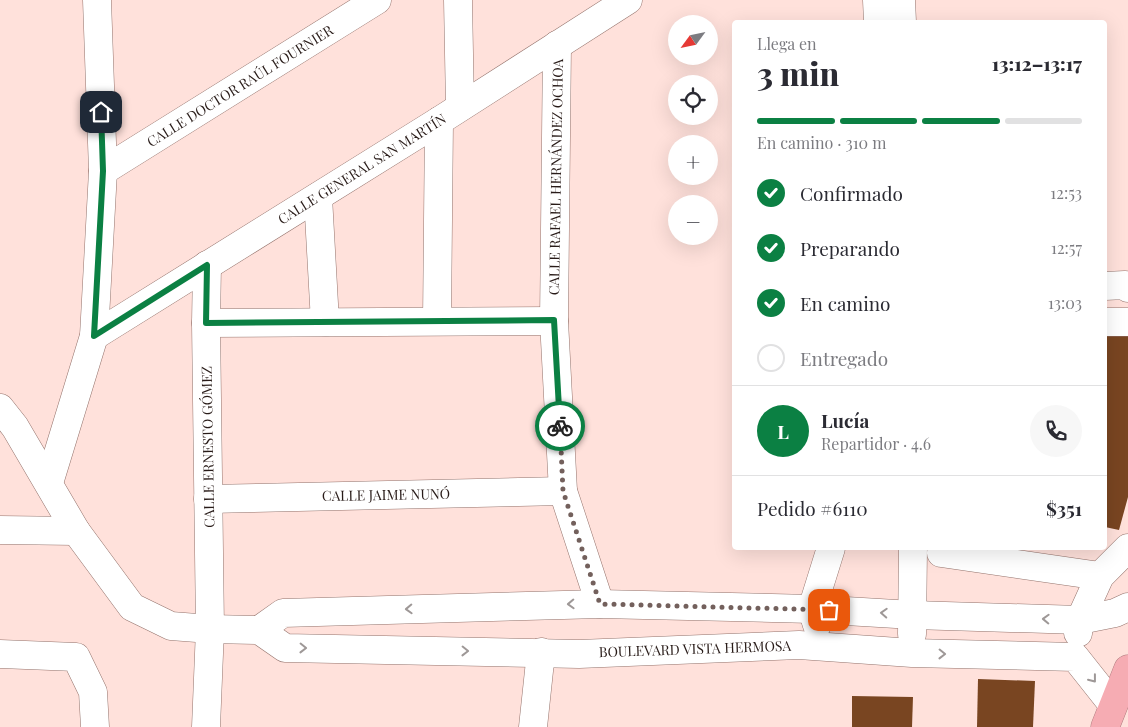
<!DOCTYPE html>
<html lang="es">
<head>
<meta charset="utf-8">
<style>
	body { margin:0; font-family:"Playfair Display",serif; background:#f7f7f7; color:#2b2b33; height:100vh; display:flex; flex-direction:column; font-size:19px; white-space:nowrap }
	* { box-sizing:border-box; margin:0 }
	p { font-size:16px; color:#7c7c81 }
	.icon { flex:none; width:28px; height:28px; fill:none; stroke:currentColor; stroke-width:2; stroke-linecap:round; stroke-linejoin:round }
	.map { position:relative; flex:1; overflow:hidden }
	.panel { position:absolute; left:732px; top:20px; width:375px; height:530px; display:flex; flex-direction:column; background:#fff; border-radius:5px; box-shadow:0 5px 20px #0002 }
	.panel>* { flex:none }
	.needle { width:32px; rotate:237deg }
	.tools { position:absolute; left:668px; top:15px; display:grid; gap:10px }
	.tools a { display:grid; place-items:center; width:50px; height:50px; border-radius:50%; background:#fff; box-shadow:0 5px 20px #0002; font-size:25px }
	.pin { position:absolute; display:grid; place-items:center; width:42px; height:42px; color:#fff; margin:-21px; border-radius:10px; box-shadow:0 2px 8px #0006 }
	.courier { position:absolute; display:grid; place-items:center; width:50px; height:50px; margin:-25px; border:4px solid #0b8043; border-radius:50%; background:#fff; color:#222; box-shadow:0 1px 6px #0007 }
	.headline em { font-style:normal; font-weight:800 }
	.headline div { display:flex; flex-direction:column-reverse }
	.headline { display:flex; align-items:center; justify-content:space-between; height:85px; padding:0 25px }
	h1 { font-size:32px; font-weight:800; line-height:38px }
	.bar { display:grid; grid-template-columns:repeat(4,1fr); gap:8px 5px; align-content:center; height:60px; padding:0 25px }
	.bar i { height:6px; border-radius:4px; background:#e1e1e2 }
	.bar .active { background:#0b8043 }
	.bar p { grid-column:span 4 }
	.line { display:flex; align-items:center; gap:12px; padding:0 25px; border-top:1px solid #e1e1e2 }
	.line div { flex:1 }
	.round { display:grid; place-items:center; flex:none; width:52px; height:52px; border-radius:26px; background:#f7f7f7 }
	ol { padding:0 25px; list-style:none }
	li { display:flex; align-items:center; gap:15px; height:55px }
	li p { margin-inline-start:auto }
	li .icon { padding:5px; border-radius:50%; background:#0b8043; color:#fff; stroke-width:4 }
	li:last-child { color:#7c7c81 }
	li i { width:28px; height:28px; border:2px solid #e1e1e2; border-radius:50% }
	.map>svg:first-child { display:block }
	.building { fill:#794521 }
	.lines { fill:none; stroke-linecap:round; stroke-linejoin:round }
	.minor-casing { stroke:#94736c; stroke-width:29 }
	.highway-casing { stroke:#ae797d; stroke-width:29 }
	.minor { stroke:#fff; stroke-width:28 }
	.highway { stroke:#f6acb3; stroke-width:28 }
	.oneway { stroke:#9e9897 }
	.done { stroke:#73605c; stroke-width:5; stroke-dasharray:0 9 }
	.route { stroke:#0b8043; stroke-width:6 }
	.labels { text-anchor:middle; stroke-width:5; stroke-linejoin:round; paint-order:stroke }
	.street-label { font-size:14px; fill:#281b18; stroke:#fff }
</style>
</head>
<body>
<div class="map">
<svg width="1128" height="727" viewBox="0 0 1128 727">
	<rect width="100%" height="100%" fill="#ffe1db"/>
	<!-- building -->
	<g class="building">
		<path d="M1105 329 1128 333V497L1119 530 1105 527Z"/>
		<path d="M978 679 1035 681 1033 727H977Z"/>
		<path d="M852 696 913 697 912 727H852Z"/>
	</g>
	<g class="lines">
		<!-- minor casing -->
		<g class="minor-casing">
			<g id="minor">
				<path d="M458 0 460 107"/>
				<path d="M877 0 878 22"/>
				<path d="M901 0 902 22"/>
				<path d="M557 45 554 321 563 491 600 604"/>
				<path d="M103 171 377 0"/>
				<path d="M318 197 325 322"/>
				<path d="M1105 286 1125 285 1128 288"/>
				<path d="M437 321 439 121"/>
				<path d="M1105 322H1128"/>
				<path d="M206 323 554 321"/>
				<path d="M94 336 439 121 628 0"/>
				<path d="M0 408 15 427 76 531 132 607 171 626 210 629 259 630 285 648 579 654 799 645 912 653 1075 657 1113 705"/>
				<path d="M49 483 94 336 103 171 97 0"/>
				<path d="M208 499 563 491"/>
				<path d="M0 530 76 531"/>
				<path d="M942 548 941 553 1100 576"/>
				<path d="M817 625 812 609 831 548"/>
				<path d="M259 630 283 613 600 604 812 609 913 615 1080 620 1115 613 1128 607"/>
				<path d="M1078 633 1080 620 1100 576 1128 548"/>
				<path d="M912 634 913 548"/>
				<path d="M0 654 76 657 93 692 95 727"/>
				<path d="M206 727 210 629 206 323 207 265"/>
				<path d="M533 727 541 652"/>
			</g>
		</g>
		<!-- highway casing -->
		<g class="highway-casing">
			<path id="highway" d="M1105 727 1128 669"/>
		</g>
		<!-- minor -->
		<use href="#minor" class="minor"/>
		<!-- highway -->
		<use href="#highway" class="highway"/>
	</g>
	<!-- one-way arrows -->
	<defs><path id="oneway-chevron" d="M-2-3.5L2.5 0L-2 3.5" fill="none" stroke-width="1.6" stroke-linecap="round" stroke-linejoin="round" transform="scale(1.25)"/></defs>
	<g class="oneway">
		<use href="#oneway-chevron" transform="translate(571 604) rotate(178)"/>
		<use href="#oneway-chevron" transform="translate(409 609) rotate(178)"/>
		<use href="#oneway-chevron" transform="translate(884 613) rotate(-177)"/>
		<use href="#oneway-chevron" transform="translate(1046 619) rotate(-178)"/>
		<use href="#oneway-chevron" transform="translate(303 648) rotate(1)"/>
		<use href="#oneway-chevron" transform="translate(465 651) rotate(1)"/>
		<use href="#oneway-chevron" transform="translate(942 654) rotate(1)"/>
		<use href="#oneway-chevron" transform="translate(1093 679) rotate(52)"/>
	</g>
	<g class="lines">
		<!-- done -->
		<path class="done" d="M560 426 563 491 600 604 829 610"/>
		<!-- route -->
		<path class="route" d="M101 112 103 171 94 336 207 265 206 323 554 320 560 426"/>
	</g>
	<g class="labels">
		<!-- street labels -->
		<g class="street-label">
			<text transform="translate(240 86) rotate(-32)" y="5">CALLE DOCTOR RAÚL FOURNIER</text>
			<text transform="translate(362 169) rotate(-32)" y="5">CALLE GENERAL SAN MARTÍN</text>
			<text transform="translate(556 177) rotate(-89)" y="5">CALLE RAFAEL HERNÁNDEZ OCHOA</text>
			<text transform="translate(208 447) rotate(-91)" y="5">CALLE ERNESTO GÓMEZ</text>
			<text transform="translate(386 495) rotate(-1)" y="5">CALLE JAIME NUNÓ</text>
			<text transform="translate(695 649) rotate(-2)" y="5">BOULEVARD VISTA HERMOSA</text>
		</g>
	</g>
</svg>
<div class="tools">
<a><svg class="needle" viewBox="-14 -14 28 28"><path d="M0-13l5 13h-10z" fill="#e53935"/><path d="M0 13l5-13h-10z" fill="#7c7c81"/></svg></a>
<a><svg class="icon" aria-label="locate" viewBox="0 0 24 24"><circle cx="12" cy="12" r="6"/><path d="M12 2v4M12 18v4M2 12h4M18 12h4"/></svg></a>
<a>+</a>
<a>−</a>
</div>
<div class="pin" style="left:829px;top:610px;background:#ea580c"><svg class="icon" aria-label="bag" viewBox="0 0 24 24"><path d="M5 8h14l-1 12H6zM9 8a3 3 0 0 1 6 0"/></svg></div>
<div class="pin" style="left:101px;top:112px;background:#1f2937"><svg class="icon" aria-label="home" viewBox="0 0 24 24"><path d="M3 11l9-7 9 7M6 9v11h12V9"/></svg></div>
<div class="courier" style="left:560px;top:426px"><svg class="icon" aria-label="bike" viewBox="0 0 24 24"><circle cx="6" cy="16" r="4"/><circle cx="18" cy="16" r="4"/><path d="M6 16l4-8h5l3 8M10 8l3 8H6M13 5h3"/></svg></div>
<section class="panel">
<div class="headline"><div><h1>3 min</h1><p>Llega en</p></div><em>13:12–13:17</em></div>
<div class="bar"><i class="active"></i><i class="active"></i><i class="active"></i><i></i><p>En camino · 310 m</p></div>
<ol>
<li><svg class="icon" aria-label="check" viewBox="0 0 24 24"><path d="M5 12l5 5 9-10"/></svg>Confirmado<p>12:53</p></li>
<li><svg class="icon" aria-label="check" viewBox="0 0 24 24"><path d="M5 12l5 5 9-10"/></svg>Preparando<p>12:57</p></li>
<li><svg class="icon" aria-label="check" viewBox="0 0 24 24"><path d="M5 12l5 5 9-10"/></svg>En camino<p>13:03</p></li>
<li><i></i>Entregado</li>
</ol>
<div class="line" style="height:90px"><b class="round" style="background:#0b8043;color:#fff">L</b><div><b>Lucía</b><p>Repartidor · 4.6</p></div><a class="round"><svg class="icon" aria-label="phone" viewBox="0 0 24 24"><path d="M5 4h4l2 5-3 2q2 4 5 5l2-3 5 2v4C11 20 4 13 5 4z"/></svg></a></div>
<div class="line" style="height:65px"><div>Pedido #6110</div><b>$351</b></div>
</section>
</div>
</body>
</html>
